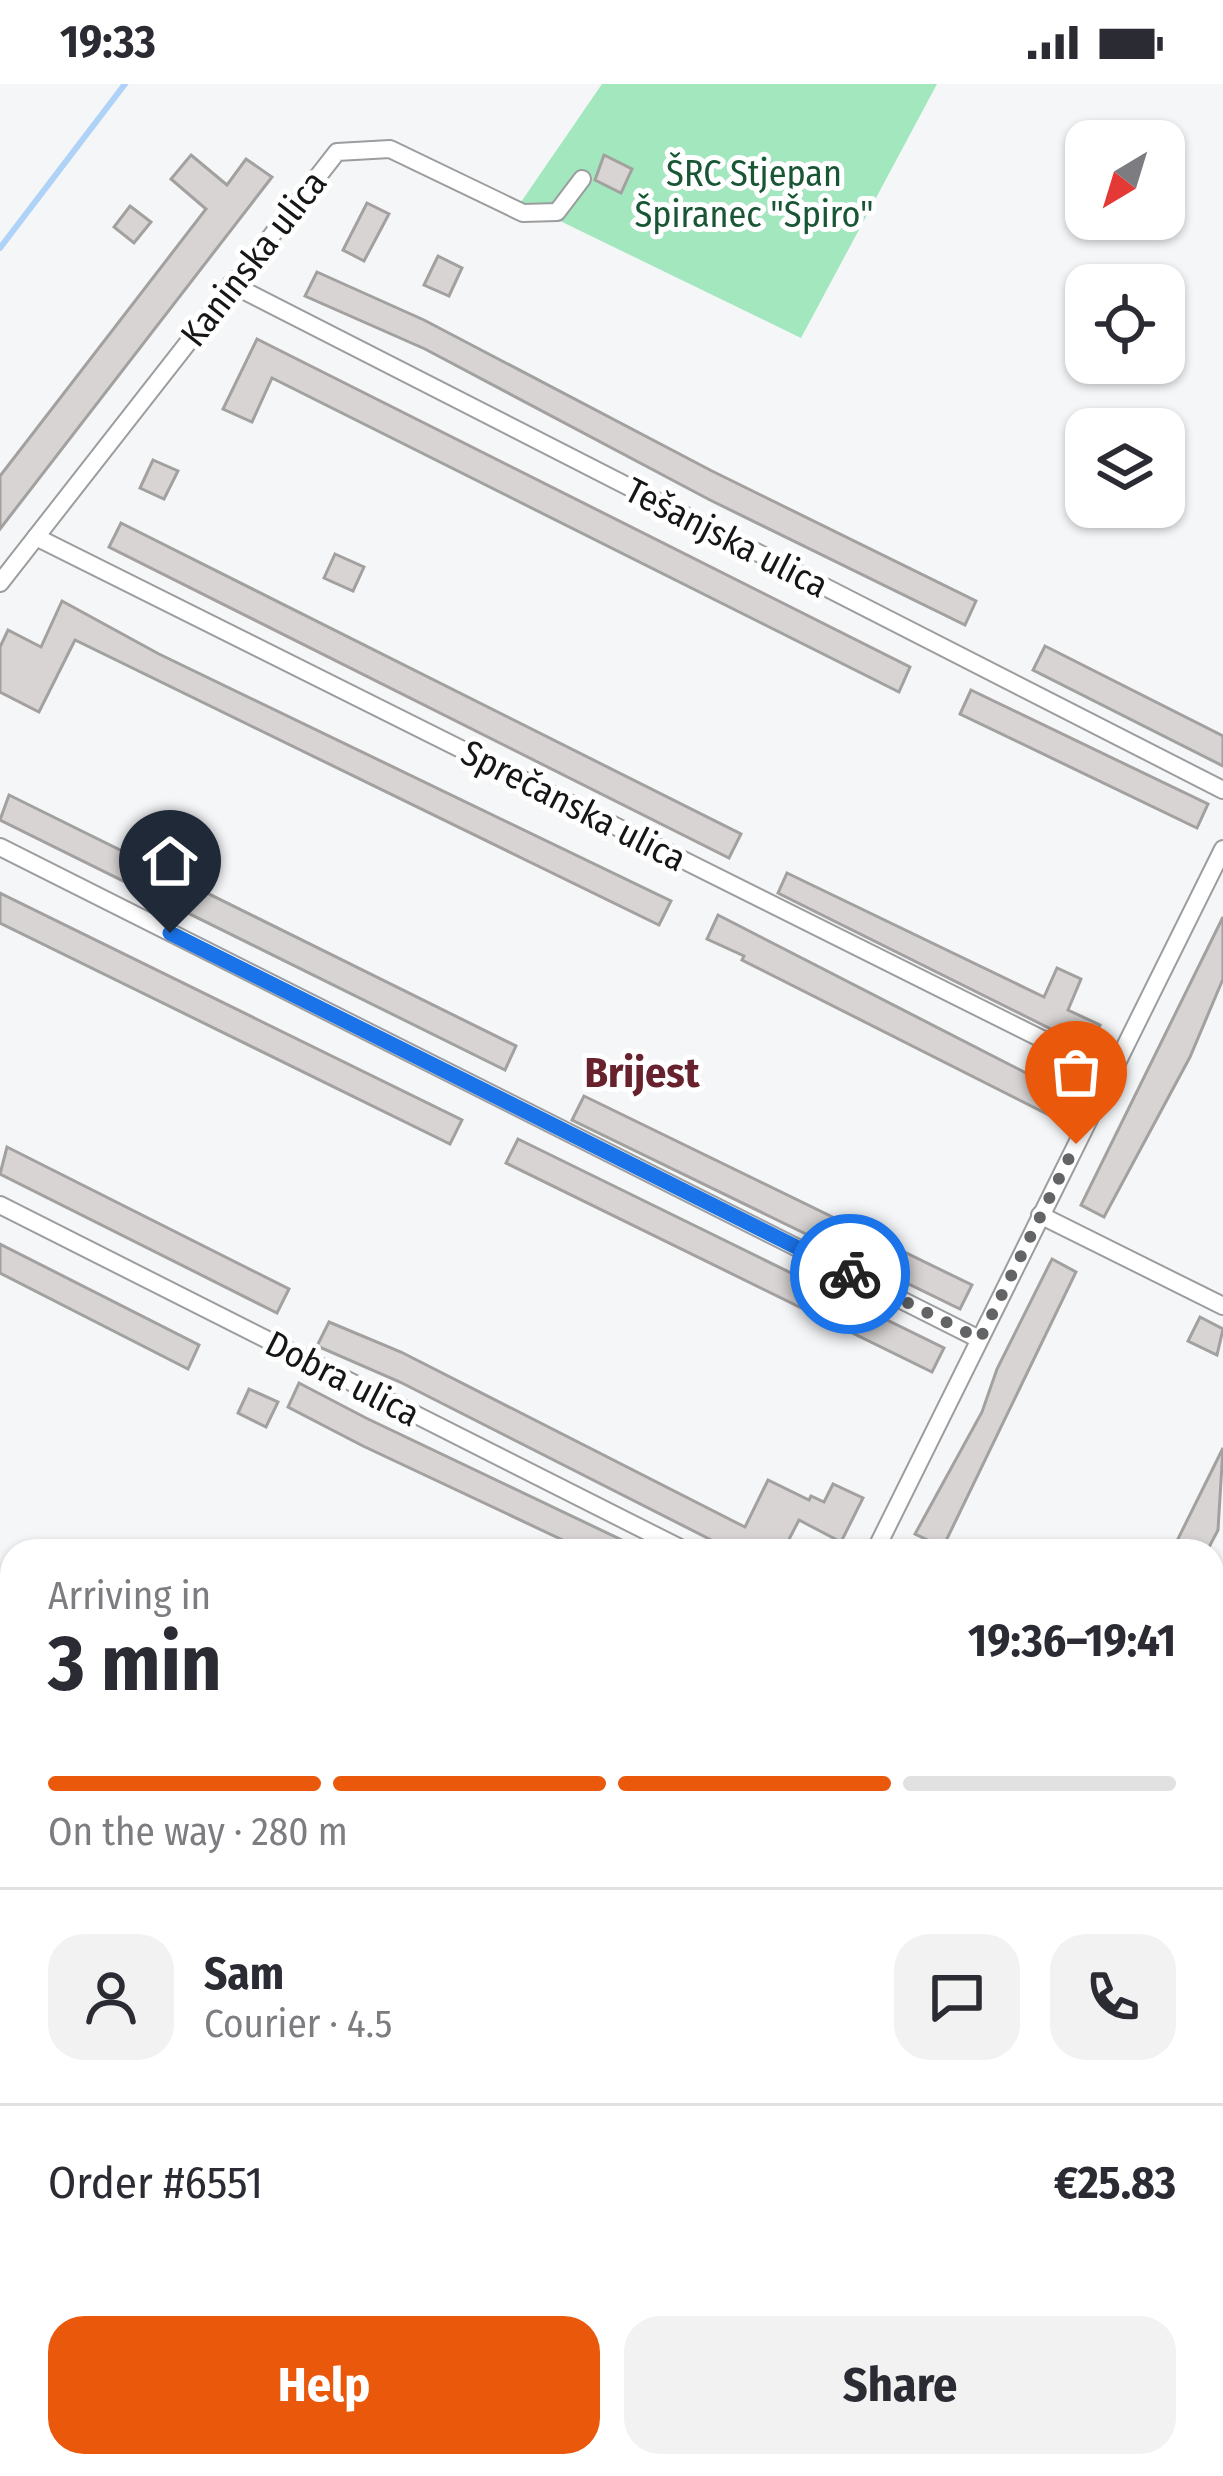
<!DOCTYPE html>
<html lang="en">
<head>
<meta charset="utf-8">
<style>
	body { margin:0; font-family:"Fira Sans Condensed",sans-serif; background:#f2f2f3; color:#2b2b33; height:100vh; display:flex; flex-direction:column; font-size:45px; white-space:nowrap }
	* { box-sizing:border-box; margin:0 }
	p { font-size:39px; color:#7c7c81 }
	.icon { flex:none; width:66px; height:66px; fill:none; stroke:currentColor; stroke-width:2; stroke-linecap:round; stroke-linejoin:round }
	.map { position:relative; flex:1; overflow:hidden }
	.details { position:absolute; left:0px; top:1455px; width:1224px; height:939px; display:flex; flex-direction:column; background:#fff; border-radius:36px 36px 0 0; box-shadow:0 3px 9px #0004 }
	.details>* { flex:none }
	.needle { width:78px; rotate:218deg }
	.fabs { position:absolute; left:1065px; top:36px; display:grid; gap:24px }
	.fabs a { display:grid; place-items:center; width:120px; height:120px; border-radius:24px; background:#fff; box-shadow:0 3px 9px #0004; font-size:60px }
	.pin { position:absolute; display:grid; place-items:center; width:102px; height:102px; color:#fff; margin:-123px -51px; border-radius:50% 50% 50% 0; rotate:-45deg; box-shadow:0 0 12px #0007 }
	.pin .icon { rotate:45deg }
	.courier { position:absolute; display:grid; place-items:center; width:120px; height:120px; margin:-60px; border:9px solid #1a73e8; border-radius:50%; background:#fff; color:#222; box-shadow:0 3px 15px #0007 }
	.overview em { font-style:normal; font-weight:700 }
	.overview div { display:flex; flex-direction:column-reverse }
	.overview { display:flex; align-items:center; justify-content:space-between; height:204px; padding:0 48px }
	h1 { font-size:78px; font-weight:700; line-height:90px }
	.bar { display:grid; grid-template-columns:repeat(4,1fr); gap:18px 12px; align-content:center; height:144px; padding:0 48px }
	.bar i { height:15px; border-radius:9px; background:#e1e1e2 }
	.bar .on { background:#ea580c }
	.bar p { grid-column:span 4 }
	.line { display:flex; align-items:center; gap:30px; padding:0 48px; border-top:3px solid #e1e1e2 }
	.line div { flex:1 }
	.round { display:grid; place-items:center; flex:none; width:126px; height:126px; border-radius:36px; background:#f2f2f3 }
	.button { display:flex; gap:24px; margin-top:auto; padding:24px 48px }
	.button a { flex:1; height:138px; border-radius:36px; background:#ea580c; color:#fff; font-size:48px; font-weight:700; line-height:138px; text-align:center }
	.button a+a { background:#f2f2f3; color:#2b2b33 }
	.status { display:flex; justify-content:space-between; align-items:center; height:84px; padding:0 60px; background:#fff; direction:ltr }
	.status svg { height:33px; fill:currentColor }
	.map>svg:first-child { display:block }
	.green { fill:#a2e7bd }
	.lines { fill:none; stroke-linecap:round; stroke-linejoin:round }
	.stream { stroke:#aed3f7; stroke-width:6 }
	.building { fill:#d7d4d3; stroke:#a3a1a0; stroke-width:3 }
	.street-casing { stroke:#9b9d9f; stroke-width:20 }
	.secondary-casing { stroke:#9b9d9f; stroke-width:27 }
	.street { stroke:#fff; stroke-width:16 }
	.secondary { stroke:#ebd8c1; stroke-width:24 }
	.rail-casing { stroke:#5d5e5e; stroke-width:10 }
	.rail { stroke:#fff; stroke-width:6; stroke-dasharray:18; stroke-linecap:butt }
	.done { stroke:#636465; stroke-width:12; stroke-dasharray:0 21.6 }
	.route { stroke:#1a73e8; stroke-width:15 }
	.labels { text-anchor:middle; stroke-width:10; stroke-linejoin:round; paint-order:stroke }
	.park-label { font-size:36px; fill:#185636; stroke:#fff }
	.street-label { font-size:36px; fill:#151616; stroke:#fff }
	.quarter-label { font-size:42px; font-weight:bold; fill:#67222d; stroke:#fff }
</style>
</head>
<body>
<div class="status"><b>19:33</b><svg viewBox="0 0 49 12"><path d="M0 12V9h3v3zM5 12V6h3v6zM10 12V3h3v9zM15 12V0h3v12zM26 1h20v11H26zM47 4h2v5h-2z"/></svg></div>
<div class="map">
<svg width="1223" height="2392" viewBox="0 0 1223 2392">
	<rect width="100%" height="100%" fill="#f5f6f8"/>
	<!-- green -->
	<g class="green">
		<path d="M602 0H937L801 254 521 118Z"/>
		<path d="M0 2329 12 2337V2382H85L101 2392H0Z"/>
	</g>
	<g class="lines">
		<!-- stream -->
		<g class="stream">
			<path d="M0 164 125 0"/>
			<path d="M0 2312 12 2319"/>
			<path d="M113 2382 129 2392"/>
		</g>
	</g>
	<!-- building -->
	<g class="building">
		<path d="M191 71 227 101 246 75 272 93 0 445V392L206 125 171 95Z"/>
		<path d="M604 71 632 85 621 109 595 96Z"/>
		<path d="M367 119 389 130 364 177 343 166Z"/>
		<path d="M130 122 151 138 134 159 114 143Z"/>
		<path d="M438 172 462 184 449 212 424 201Z"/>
		<path d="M317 188 424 236 712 387 976 517 965 541 710 416 425 265 305 212Z"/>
		<path d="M257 255 910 583 899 608 272 294 252 338 223 325Z"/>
		<path d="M153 376 178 387 164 415 140 404Z"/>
		<path d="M121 439 741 750 729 774 109 463Z"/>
		<path d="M335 470 364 483 353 507 324 494Z"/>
		<path d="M62 517 159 570 671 817 659 841 75 556 39 628 0 608V563L8 546 41 563Z"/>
		<path d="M1045 562 1223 652V682L1033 586Z"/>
		<path d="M971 606 1208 720 1197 744 960 630Z"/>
		<path d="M9 711 516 962 505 986 0 736Z"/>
		<path d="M787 789 1044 913 1057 884 1081 895 1068 926 1100 941 1089 964 778 809Z"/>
		<path d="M0 809 462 1036 450 1060 0 839Z"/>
		<path d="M718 831 1065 1009 1053 1033 742 876 744 872 707 855Z"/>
		<path d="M1223 833V895L1190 973 1104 1133 1081 1121Z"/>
		<path d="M584 1012 972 1201 960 1225 572 1036Z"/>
		<path d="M518 1055 944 1264 932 1288 506 1079Z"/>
		<path d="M7 1063 289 1205 277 1229 0 1090Z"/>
		<path d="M0 1160 199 1261 188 1285 0 1189Z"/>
		<path d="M1052 1175 1076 1188 943 1463 915 1450 982 1328 997 1285Z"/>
		<path d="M1200 1233 1223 1245 1217 1271 1188 1257Z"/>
		<path d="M329 1238 401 1268 745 1443 768 1396 809 1416 811 1412 824 1418 833 1400 863 1414 841 1458 799 1436 783 1467H733L400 1298 317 1262Z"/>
		<path d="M299 1299 366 1334 645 1467H586L363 1362 288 1323Z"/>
		<path d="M249 1305 278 1318 266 1343 238 1329Z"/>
		<path d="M1223 1364 1218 1446 1207 1467H1172Z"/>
	</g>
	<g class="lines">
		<!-- street casing -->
		<g class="street-casing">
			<g id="street">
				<path d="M231 200 1223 706"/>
				<path d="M36 453 1112 990"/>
				<path d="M0 499 337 68 390 65 523 129 557 128 582 95"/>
				<path d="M0 763 979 1255"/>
				<path d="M0 1121 686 1467"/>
				<path d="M1040 1131 1223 1222"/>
				<path d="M875 1467 1223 765"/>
			</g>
		</g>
		<!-- secondary casing -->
		<g class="secondary-casing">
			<g id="secondary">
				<path d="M1212 1554 1223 1532"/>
				<path d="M723 2392 730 2382"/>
			</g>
		</g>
		<!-- street -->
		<use href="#street" class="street"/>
		<!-- secondary -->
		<use href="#secondary" class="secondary"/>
		<!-- rail casing -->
		<g class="rail-casing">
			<g id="rail">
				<path d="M1212 1763 1223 1748"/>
				<path d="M781 2392 788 2382"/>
			</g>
		</g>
		<!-- rail -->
		<use href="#rail" class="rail"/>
	</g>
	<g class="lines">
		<!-- done -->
		<path class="done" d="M850 1190 980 1255 1076 1060"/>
		<!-- route -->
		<path class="route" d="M170 849 850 1190"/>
	</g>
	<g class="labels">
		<!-- park labels -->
		<g class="park-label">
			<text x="754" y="102">ŠRC Stjepan<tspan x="754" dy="41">Špiranec "Špiro"</tspan></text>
		</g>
		<!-- street labels -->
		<g class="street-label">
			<text transform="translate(253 174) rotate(-52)" y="13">Kaninska ulica</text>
			<text transform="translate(727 453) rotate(27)" y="13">Tešanjska ulica</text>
			<text transform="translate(574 721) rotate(27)" y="13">Sprečanska ulica</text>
			<text transform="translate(343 1294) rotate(27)" y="13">Dobra ulica</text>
		</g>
		<!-- quarter labels -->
		<g class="quarter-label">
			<text x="642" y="1003">Brijest</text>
		</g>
	</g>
</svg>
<div class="fabs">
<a><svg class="needle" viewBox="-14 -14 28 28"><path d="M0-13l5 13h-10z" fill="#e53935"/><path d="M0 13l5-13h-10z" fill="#7c7c81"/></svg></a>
<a><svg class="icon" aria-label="locate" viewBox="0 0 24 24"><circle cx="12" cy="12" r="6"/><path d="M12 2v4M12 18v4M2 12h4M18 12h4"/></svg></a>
<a><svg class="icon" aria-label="layers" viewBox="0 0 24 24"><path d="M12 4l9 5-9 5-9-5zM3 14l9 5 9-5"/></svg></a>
</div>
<div class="pin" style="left:1076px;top:1060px;background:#ea580c"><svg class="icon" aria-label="bag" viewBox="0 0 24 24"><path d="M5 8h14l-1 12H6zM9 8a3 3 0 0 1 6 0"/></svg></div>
<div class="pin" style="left:170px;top:849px;background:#1f2937"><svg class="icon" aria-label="home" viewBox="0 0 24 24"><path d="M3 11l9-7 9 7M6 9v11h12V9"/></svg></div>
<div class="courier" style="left:850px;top:1190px"><svg class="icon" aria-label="bike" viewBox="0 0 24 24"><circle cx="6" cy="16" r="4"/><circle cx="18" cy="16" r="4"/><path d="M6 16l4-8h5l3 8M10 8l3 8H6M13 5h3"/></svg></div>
<section class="details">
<div class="overview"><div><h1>3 min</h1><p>Arriving in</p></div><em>19:36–19:41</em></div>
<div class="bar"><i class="on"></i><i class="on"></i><i class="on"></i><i></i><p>On the way · 280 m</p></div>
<div class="line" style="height:216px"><a class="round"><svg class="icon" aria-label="person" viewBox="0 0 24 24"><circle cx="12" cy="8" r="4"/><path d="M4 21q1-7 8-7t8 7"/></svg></a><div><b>Sam</b><p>Courier · 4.5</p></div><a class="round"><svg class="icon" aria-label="chat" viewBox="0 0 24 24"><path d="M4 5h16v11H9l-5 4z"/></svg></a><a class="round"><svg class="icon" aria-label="phone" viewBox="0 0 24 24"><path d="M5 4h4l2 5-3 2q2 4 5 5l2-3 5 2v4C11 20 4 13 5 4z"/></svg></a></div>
<div class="line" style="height:156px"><div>Order #6551</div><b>€25.83</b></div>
<div class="button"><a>Help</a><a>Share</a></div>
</section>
</div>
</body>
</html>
